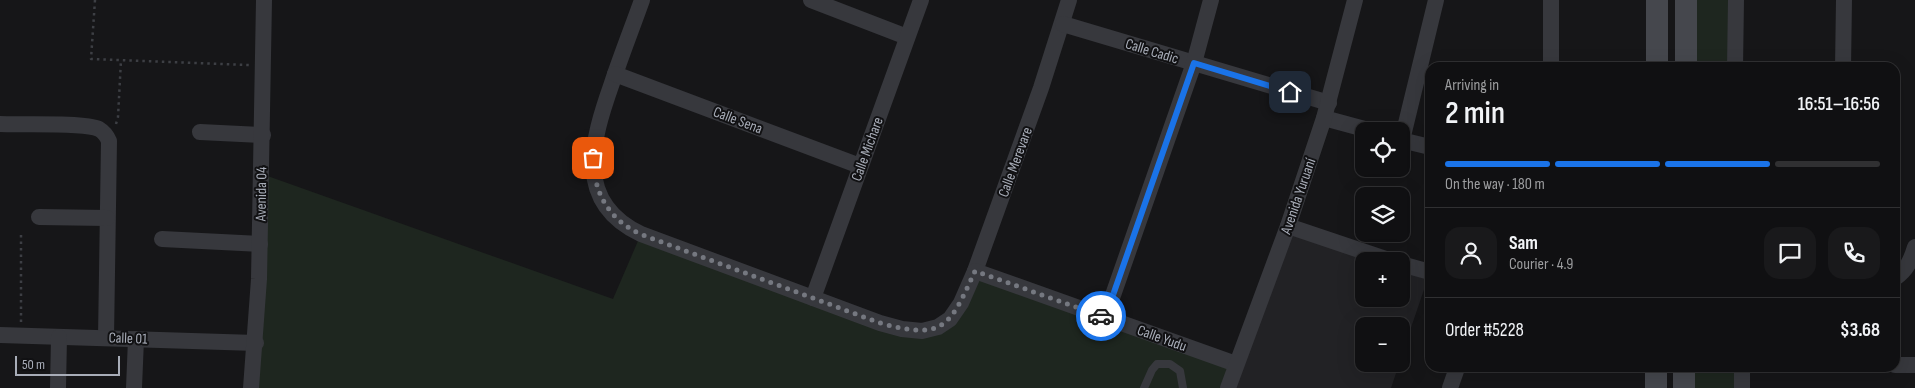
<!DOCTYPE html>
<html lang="en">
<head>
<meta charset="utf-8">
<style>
	body { margin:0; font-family:"Sofia Sans Condensed",sans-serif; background:#19191b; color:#f1f3f6; height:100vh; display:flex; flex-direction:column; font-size:19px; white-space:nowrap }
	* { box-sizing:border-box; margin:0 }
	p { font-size:16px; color:#9c9d9f }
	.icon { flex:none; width:28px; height:28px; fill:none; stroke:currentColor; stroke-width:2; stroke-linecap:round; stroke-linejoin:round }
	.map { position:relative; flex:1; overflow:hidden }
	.sheet { position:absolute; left:1425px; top:62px; width:475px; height:310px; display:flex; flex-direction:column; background:#101012; border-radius:15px; box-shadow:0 5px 20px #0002,0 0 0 1px #303032 }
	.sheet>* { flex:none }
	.controls { position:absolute; left:1355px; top:122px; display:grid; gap:10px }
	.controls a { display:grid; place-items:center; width:55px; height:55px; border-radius:10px; background:#101012; box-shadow:0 5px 20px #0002,0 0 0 1px #303032; font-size:25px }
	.scale { position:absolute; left:15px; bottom:12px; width:105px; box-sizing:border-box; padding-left:5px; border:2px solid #a8adb8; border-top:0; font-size:14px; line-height:18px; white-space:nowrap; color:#a8adb8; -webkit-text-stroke:4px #111113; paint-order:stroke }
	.pin { position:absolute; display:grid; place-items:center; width:42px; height:42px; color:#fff; margin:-21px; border-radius:10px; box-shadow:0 2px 8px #0006 }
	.courier { position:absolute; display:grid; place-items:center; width:50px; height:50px; margin:-25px; border:4px solid #1a73e8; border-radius:50%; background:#fff; color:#222; box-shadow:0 1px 6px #0007 }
	.head em { font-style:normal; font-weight:600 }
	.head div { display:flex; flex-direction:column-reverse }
	.head { display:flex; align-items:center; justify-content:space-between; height:85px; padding:0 20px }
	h1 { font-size:32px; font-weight:600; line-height:38px }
	.bar { display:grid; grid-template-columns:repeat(4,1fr); gap:8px 5px; align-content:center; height:60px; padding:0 20px }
	.bar i { height:6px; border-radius:4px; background:#303032 }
	.bar .active { background:#1a73e8 }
	.bar p { grid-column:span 4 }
	.line { display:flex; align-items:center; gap:12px; padding:0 20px; border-top:1px solid #303032 }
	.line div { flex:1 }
	.round { display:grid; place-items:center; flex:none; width:52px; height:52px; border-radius:15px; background:#19191b }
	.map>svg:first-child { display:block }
	.built { fill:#222225 }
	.green { fill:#1e261f }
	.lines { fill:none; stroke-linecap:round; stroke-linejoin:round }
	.path { stroke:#3d3f44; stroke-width:2.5; stroke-dasharray:2.5 4; stroke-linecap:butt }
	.lane { stroke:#37383d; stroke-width:8 }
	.street { stroke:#37383d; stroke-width:16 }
	.secondary { stroke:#45474d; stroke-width:22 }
	.done { stroke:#757880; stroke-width:5; stroke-dasharray:0 9 }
	.route { stroke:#1a73e8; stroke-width:6 }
	.labels { text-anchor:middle; stroke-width:4; stroke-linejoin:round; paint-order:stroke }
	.street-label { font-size:15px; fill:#a8adb8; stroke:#111113 }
</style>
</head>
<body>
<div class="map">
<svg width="1915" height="388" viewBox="0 0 1915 388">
	<rect width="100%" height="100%" fill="#161618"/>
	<!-- built -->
	<path class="built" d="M1288 226 1392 261H1364V299H1401V264L1430 272 1401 357V326H1364V364H1399L1391 388H1228Z"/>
	<!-- green -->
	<g class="green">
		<path d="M1686 0H1736L1735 67 1686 68Z"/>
		<path d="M262 174 613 299 641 234 880 323 938 327 975 271 1236 364 1228 388H251Z"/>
		<rect x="1684" y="368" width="58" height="20"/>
	</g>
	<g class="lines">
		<!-- path -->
		<g class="path">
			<path d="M95 0 91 59 249 65"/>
			<path d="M116 124 118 117 121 60"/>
			<path d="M21 322V231"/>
		</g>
		<!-- lane -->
		<path class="lane" d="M1144 388 1152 370 1157 364H1170L1180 371 1183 388"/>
		<!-- street -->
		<g class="street">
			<path d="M642 0C632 28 621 56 612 83 592 140 573 202 641 234L880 323 902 329 922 331 938 327 950 319 961 303 975 271 1041 88 1069 0"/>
			<path d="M811 0 907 37"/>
			<path d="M1551 0V68"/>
			<path d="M1063 24 1329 103"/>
			<path d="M1735 68 1736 0"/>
			<path d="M1843 68 1844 0"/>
			<path d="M615 74 860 166"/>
			<path d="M1324 118 1372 131"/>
			<path d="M0 124C20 125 84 122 99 129 104 132 107 136 109 141L106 338"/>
			<path d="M200 132 263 135"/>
			<path d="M1401 140 1430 147"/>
			<path d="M1402 140 1436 0"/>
			<path d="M39 217 107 218"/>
			<path d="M1288 226 1392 261"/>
			<path d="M162 239 260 244"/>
			<path d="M1401 264 1430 272"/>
			<path d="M975 271 1236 364"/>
			<path d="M1895 278C1907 270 1911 260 1915 247"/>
			<path d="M813 298 921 0"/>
			<path d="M1105 318 1194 63 1211 0"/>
			<path d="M0 335 256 343"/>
			<path d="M1895 365H1915"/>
			<path d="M58 388 59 337"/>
			<path d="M134 388 136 339"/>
			<path d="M251 388 259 279 264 0"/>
			<path d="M1228 388 1288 226 1324 118 1355 0"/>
			<path d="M1450 388 1457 368"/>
			<path d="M1742 388V368"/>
		</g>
		<!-- secondary -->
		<g class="secondary">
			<path d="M1657 68V0"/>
			<path d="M1686 68V0"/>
			<path d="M1684 368V388"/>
			<path d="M1656 388V368"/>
		</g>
	</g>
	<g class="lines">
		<!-- done -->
		<path class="done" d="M593 158C594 194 609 219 640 234L880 323C944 341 950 326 975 271L1101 316"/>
		<!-- route -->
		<path class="route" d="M1101 316 1105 318 1194 63 1290 92"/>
	</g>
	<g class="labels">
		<!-- street labels -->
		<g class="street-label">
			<text transform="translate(1152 51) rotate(17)" y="5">Calle Cadic</text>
			<text transform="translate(738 120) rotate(21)" y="5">Calle Sena</text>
			<text transform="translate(867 149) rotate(-70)" y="5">Calle Michare</text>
			<text transform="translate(1015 162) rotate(-70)" y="5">Calle Merevare</text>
			<text transform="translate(261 194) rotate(-89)" y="5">Avenida 04</text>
			<text transform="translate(1298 196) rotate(-71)" y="5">Avenida Yuruaní</text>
			<text transform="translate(128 338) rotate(2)" y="5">Calle 01</text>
			<text transform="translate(1162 338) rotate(20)" y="5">Calle Yudu</text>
		</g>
	</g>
</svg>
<div class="controls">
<a><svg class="icon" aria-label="locate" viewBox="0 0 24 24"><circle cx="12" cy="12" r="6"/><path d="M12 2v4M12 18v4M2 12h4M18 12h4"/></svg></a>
<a><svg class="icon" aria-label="layers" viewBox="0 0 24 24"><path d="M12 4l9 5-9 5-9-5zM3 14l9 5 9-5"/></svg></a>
<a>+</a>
<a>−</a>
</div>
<div class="scale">50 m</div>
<div class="pin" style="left:593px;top:158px;background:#ea580c"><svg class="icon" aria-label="bag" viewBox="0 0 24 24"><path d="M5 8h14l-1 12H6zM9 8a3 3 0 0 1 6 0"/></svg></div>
<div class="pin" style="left:1290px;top:92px;background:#1f2937"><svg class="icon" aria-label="home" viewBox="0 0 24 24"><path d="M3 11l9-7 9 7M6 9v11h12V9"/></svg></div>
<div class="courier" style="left:1101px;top:316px"><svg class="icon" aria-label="car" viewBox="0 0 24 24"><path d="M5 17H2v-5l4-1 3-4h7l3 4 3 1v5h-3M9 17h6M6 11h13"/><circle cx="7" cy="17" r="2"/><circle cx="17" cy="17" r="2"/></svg></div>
<section class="sheet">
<div class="head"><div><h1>2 min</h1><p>Arriving in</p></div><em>16:51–16:56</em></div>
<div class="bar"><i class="active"></i><i class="active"></i><i class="active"></i><i></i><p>On the way · 180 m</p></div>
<div class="line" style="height:90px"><a class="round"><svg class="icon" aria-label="person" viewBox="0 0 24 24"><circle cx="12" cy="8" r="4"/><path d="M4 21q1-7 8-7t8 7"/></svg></a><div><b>Sam</b><p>Courier · 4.9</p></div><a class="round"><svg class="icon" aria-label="chat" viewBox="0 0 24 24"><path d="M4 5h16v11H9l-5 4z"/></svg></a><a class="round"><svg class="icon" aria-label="phone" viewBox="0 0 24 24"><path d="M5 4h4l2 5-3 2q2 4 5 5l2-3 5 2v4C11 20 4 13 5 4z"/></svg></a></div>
<div class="line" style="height:65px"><div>Order #5228</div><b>$3.68</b></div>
</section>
</div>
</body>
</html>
